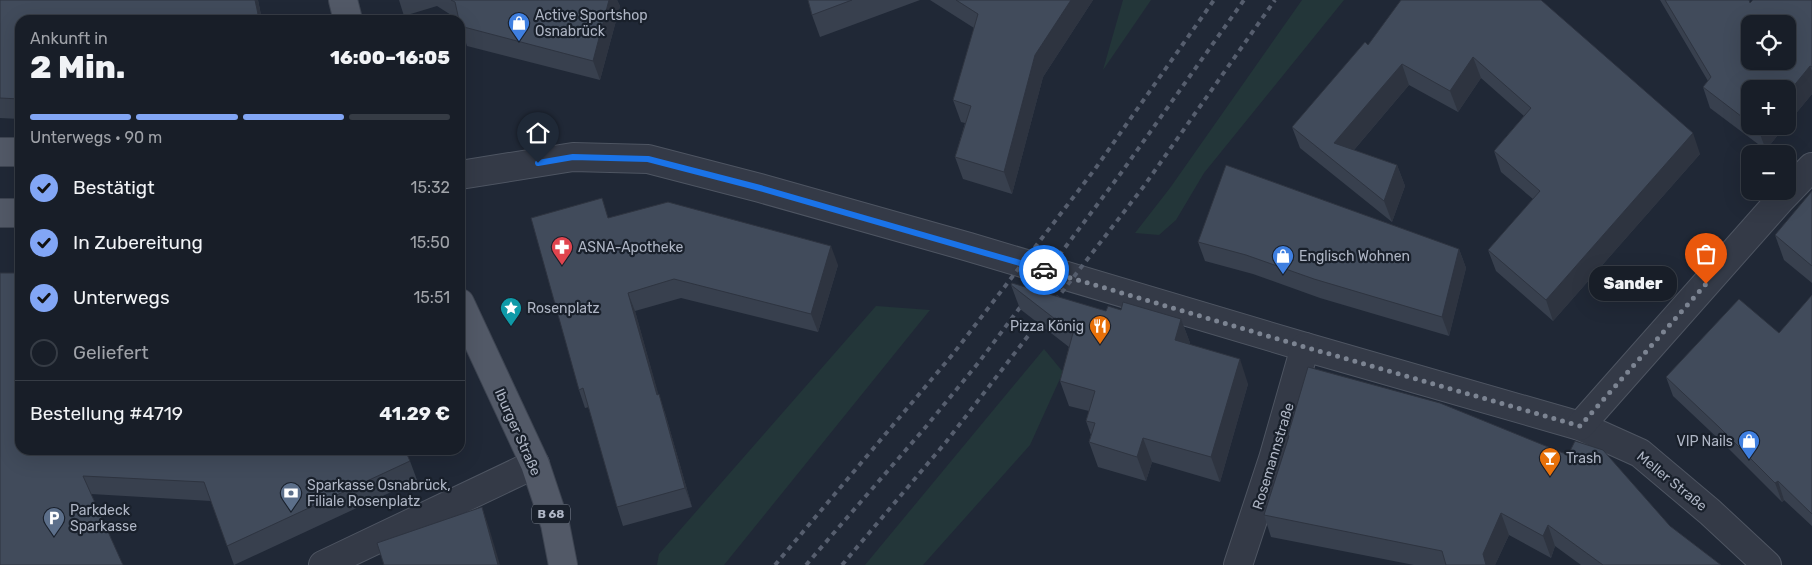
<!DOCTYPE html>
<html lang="de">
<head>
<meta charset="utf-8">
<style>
	body { margin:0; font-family:Rubik,sans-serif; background:#212730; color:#f1f3f6; height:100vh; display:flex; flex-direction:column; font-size:19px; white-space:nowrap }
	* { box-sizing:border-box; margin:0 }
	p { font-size:16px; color:#9fa2a8 }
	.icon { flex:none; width:28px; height:28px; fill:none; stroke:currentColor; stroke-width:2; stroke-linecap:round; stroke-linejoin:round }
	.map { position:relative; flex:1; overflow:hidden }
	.panel { position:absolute; left:15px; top:15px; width:450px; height:440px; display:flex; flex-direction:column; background:#181e28; border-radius:15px; box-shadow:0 5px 20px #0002,0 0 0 1px #363c45 }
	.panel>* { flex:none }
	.controls { position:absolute; left:1741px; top:15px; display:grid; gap:10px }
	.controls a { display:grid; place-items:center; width:55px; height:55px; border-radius:10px; background:#181e28; box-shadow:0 5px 20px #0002,0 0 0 1px #363c45; font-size:25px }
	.pin { position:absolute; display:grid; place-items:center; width:42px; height:42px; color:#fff; margin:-51px -21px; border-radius:50% 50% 50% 0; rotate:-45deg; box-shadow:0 0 5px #0007 }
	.pin .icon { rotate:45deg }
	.courier { position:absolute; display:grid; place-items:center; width:50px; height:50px; margin:-25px; border:4px solid #1a73e8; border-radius:50%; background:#fff; color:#222; box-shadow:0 1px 6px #0007 }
	.bubble { position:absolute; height:35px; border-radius:15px; background:#181e28; box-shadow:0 5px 20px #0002,0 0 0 1px #363c45; font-size:16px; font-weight:800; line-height:35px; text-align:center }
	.summary em { font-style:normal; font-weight:800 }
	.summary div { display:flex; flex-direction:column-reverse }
	.summary { display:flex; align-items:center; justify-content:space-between; height:85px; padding:0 15px }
	h1 { font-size:32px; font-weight:800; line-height:38px }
	.bar { display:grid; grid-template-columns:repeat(4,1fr); gap:8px 5px; align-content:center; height:60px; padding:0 15px }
	.bar i { height:6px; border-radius:4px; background:#363c45 }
	.bar .on { background:#82a6f5 }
	.bar p { grid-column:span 4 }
	.line { display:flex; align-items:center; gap:12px; padding:0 15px; border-top:1px solid #363c45 }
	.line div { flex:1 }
	ol { padding:0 15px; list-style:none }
	li { display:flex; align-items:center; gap:15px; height:55px }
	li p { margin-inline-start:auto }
	li .icon { padding:5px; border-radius:50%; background:#82a6f5; color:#111; stroke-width:4 }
	li:last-child { color:#9fa2a8 }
	li i { width:28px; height:28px; border:2px solid #363c45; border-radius:50% }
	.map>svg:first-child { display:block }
	.green { fill:#233639 }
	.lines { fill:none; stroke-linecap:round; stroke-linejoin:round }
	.minor-casing { stroke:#4e5562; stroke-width:30 }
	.major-casing { stroke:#3d4451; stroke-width:30 }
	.minor { stroke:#343a47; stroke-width:28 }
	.major { stroke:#525967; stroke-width:28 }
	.rail { stroke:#565e6e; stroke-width:4; stroke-dasharray:5 5; stroke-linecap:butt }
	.wall { fill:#38404e }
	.shaded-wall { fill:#2e3440 }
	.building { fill:#414b5b; stroke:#2e3440; fill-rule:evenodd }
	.done { stroke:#7c8492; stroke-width:5; stroke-dasharray:0 9 }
	.route { stroke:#1a73e8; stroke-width:6 }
	.labels { text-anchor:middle; stroke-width:4.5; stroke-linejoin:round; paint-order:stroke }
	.shield { fill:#19202b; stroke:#818896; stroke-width:1 }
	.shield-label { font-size:12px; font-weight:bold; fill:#aeb5c4 }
	.poi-label { font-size:14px; fill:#aeb5c4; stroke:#19202b; text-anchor:start }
	.street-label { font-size:14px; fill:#aeb5c4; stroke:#19202b }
</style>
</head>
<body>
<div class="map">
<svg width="1812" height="565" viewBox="0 0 1812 565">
	<rect width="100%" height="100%" fill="#202836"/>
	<!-- green -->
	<g class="green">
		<path d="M1123 0H1151L1103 70Z"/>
		<path d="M1302 0H1344L1204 173 1176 220 1159 235 1135 233 1170 188Z"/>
		<path d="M876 306 930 310 724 565H657L659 554Z"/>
		<path d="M1044 349 1063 372 1030 445 923 565H865Z"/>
	</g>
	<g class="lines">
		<!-- minor casing -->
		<g class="minor-casing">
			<g id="minor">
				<path d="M460 175 573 157 648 159 760 188 969 247 1305 347 1580 426 1640 453 1710 512 1767 565"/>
				<path d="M1580 426 1781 199 1812 167"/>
				<path d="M323 565 535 464"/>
				<path d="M1238 565 1273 459 1305 347"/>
			</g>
		</g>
		<!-- major casing -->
		<g class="major-casing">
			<g id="major">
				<path d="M343 0 348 20"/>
				<path d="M0 152H20"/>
				<path d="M0 213H20"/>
				<path d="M460 303 535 464 555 524 563 565"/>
			</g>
		</g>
		<!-- minor -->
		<use href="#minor" class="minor"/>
		<!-- major -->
		<use href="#major" class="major"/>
		<!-- rail -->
		<g class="rail">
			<path d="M775 565 953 354 1095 169 1214 0"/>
			<path d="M806 565 924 429 979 362 1121 173 1244 0"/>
			<path d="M842 565 946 442 1144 186 1275 0"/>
		</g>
	</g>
	<!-- wall -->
	<g class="wall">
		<path d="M0 0H258L262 20H20V119L0 118Z"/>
		<path d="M399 0H617L620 6 600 80 467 46 459 20 437 6 404 16Z"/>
		<path d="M808 0H920L820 37 812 15Z"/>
		<path d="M930 0H1093L1043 77 1012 194 963 179 955 157 965 123 961 122 953 100 974 28Z"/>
		<path d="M1660 0H1749L1750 3 1812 0V94L1788 123V89H1750V126H1785L1766 150 1710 108 1703 87 1708 81Z"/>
		<path d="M1542 1 1700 154 1553 321 1496 271 1488 250 1533 199 1501 172 1494 151 1524 116 1481 78 1458 112 1409 85 1354 150 1397 165 1405 186 1392 222 1300 148 1292 127 1368 45Z"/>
		<path d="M1812 191V283L1784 260 1775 235Z"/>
		<path d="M609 218 838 265 818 332 681 298 635 311 658 394 665 413 692 507 623 526 617 507 589 407 585 408 579 390Z"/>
		<path d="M1198 242 1459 249 1466 268 1449 336 1320 298 1253 274 1205 261Z"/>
		<path d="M1011 285 1106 311 1121 310 1181 319 1190 343 1189 345 1248 384 1220 482 1152 462 1146 481 1098 467 1089 442 1091 435 1086 421 1089 411 1069 406 1060 381 1069 347 1020 309Z"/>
		<path d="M1812 295V526L1784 500 1782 502 1726 446 1673 396 1666 377 1779 333Z"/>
		<path d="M1288 435 1670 526 1721 565H1581L1555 546 1551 558 1509 535 1495 565H1414L1271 537 1264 515 1289 437Z"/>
		<path d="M20 450 410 461 417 480 234 565 211 501 91 494Z"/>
	</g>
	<!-- shaded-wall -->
	<g class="shaded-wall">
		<path d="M255 0H258L262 20H260L258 14Z"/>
		<path d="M609 0H617L620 6 600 80 593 61Z"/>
		<path d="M1071 0H1093L1043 77 1012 194 1004 172 1035 55Z"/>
		<path d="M1473 57 1481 78 1458 112 1450 91Z"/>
		<path d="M1402 64 1409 85 1342 164 1334 143Z"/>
		<path d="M1810 66 1812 71V94L1788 123V93Z"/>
		<path d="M1760 126H1785L1766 150 1758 129Z"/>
		<path d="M1693 133 1700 154 1553 321 1546 300Z"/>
		<path d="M1397 165 1405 186 1392 222 1384 201Z"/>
		<path d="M831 246 838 265 818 332 811 314Z"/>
		<path d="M1459 249 1466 268 1449 336 1442 317Z"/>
		<path d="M628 293 635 311 664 414 657 395Z"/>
		<path d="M1181 319 1190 343 1184 365 1175 340Z"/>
		<path d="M1240 359 1248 384 1220 482 1211 457Z"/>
		<path d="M659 394 665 413 692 507 685 488Z"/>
		<path d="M1143 438 1152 462 1146 481 1137 457Z"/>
		<path d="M1778 481 1784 500 1782 502 1775 483Z"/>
		<path d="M482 507 489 528 500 565H498Z"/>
		<path d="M1501 513 1509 535 1495 565H1486L1483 554Z"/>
		<path d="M1548 525 1555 546 1551 558 1543 536Z"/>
	</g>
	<!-- building -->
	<g class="building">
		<path d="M0 0H255L258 14 247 20H20V99L0 98Z"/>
		<path d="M451 0H609L593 61 460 26V20H459L455 2Z"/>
		<path d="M808 0H852L812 15Z"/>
		<path d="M956 0H1071L1035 55 1004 172 955 157 971 106 953 100 978 14Z"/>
		<path d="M1401 0H1541L1693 133 1546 300 1488 250 1540 191 1494 151 1531 108 1473 57 1450 91 1402 64 1334 143 1397 165 1384 201 1292 127 1365 42 1368 45Z"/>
		<path d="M1665 0H1749L1750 3 1753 0H1812V67L1810 66 1788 93V89H1750V123L1703 87 1711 77ZM1750 24H1788V61H1750Z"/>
		<path d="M1226 165 1459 249 1442 317 1314 279 1246 255 1198 242Z"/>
		<path d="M1812 191V266L1775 235Z"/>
		<path d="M602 198 608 218 668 202 831 246 811 314 674 279 628 293 657 395 659 394 685 488 617 507 583 388 579 390 531 218Z"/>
		<path d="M0 273H20V450H405L410 461 227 546 204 482 83 476 123 565H0Z"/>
		<path d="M1012 283 1106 311 1108 306 1121 310 1123 302 1181 319 1175 340 1240 359 1211 457 1143 438 1137 457 1089 442 1095 423 1086 421 1095 391 1060 381 1073 333 1011 285Z"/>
		<path d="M1812 295V514L1778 481 1775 483 1719 427 1666 377 1739 299 1779 333Z"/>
		<path d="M1308 367 1440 403 1568 455 1575 441 1603 450 1670 526 1721 565H1603L1548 525 1543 536 1501 513 1483 554 1486 565H1446L1442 551 1264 515 1289 436 1288 435Z"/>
		<path d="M482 507 498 565H384L377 543Z"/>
	</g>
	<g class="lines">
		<!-- done -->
		<path class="done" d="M1044 270 1305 347 1580 426 1706 284"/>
		<!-- route -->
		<path class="route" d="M538 163 573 157 648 159 760 188 1044 270"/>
	</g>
	<!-- icons -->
	<defs>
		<g id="shop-pin" transform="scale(1.125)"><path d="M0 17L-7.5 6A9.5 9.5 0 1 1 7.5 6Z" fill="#3f7fe0" stroke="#19202b"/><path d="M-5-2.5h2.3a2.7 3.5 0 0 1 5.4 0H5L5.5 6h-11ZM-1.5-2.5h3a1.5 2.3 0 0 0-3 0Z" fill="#fff"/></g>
		<g id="pharmacy-pin" transform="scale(1.125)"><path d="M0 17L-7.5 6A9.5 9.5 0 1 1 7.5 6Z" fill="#e0444e" stroke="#19202b"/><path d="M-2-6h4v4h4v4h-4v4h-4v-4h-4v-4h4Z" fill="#fff"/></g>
		<g id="sight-pin" transform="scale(1.125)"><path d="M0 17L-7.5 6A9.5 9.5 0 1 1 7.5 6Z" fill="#0f9aa8" stroke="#19202b"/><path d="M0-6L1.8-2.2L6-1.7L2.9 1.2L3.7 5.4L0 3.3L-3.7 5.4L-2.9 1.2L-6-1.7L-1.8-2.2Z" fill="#fff"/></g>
		<g id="restaurant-pin" transform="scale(1.125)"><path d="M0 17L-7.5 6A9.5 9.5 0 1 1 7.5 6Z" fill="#e8710a" stroke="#19202b"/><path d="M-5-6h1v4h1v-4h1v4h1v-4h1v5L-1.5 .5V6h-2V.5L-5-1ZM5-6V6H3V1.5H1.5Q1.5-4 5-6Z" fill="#fff"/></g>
		<g id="bar-pin" transform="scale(1.125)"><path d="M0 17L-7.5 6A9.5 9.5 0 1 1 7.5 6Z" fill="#e8710a" stroke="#19202b"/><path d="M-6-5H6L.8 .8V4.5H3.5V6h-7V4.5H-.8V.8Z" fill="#fff"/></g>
		<g id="bank-pin" transform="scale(1.125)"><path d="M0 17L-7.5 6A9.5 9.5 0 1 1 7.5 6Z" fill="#5c6f8a" stroke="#19202b"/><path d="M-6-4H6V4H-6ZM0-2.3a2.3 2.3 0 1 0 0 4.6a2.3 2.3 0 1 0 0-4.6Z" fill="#fff"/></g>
		<g id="parking-pin" transform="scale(1.125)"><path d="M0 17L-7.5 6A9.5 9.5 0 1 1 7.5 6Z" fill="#5c6f8a" stroke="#19202b"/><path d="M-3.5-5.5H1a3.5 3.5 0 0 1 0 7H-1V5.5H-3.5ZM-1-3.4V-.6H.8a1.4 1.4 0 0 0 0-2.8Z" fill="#fff"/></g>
	</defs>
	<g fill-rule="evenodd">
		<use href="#shop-pin" x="519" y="23"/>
		<use href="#pharmacy-pin" x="562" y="247"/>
		<use href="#shop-pin" x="1283" y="256"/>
		<use href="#sight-pin" x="511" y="308"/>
		<use href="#restaurant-pin" x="1100" y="326"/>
		<use href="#shop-pin" x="1749" y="441"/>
		<use href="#bar-pin" x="1550" y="458"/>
		<use href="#bank-pin" x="291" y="493"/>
		<use href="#parking-pin" x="54" y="518"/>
	</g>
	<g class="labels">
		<!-- shield labels -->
		<rect class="shield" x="532" y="504.5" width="38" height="19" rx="4"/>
		<g class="shield-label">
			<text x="551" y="518">B 68</text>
		</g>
		<!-- poi labels -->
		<g class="poi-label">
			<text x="535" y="20">Active Sportshop<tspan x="535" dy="16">Osnabrück</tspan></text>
			<text x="578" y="252">ASNA-Apotheke</text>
			<text x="1299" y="261">Englisch Wohnen</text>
			<text x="527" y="313">Rosenplatz</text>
			<text x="1084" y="331" text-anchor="end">Pizza König</text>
			<text x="1733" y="446" text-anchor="end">VIP Nails</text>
			<text x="1566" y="463">Trash</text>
			<text x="307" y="490">Sparkasse Osnabrück,<tspan x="307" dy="16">Filiale Rosenplatz</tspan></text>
			<text x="70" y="515">Parkdeck<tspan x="70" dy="16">Sparkasse</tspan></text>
		</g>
		<!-- street labels -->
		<g class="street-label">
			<text transform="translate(518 432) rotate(66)" y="5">Iburger Straße</text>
			<text transform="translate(1273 456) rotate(-73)" y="5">Rosemannstraße</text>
			<text transform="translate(1672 481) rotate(39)" y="5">Meller Straße</text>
		</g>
	</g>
</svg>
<div class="controls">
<a><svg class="icon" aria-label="locate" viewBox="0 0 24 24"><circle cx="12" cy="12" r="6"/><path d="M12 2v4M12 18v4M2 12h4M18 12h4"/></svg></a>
<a>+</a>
<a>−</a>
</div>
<div class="pin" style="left:1706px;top:284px;background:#ea580c"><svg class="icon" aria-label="bag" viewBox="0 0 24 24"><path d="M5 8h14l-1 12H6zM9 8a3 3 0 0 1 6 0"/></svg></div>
<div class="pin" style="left:538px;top:163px;background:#1f2937"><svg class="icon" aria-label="home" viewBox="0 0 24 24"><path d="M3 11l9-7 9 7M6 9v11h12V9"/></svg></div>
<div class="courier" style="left:1044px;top:270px"><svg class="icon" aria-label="car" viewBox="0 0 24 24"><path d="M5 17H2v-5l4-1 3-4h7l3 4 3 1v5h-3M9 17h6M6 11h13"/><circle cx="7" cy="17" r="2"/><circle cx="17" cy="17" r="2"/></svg></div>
<div class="bubble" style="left:1589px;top:266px;width:88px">Sander</div>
<section class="panel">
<div class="summary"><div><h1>2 Min.</h1><p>Ankunft in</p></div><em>16:00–16:05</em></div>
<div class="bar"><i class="on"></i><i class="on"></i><i class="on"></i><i></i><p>Unterwegs · 90 m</p></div>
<ol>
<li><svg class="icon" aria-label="check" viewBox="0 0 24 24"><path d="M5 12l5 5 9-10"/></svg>Bestätigt<p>15:32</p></li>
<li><svg class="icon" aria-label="check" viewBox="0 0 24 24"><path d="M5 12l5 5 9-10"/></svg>In Zubereitung<p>15:50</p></li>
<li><svg class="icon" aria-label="check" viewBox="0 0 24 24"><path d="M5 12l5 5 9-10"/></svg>Unterwegs<p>15:51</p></li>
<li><i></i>Geliefert</li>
</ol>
<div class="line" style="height:65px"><div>Bestellung #4719</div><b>41.29 €</b></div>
</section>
</div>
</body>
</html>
